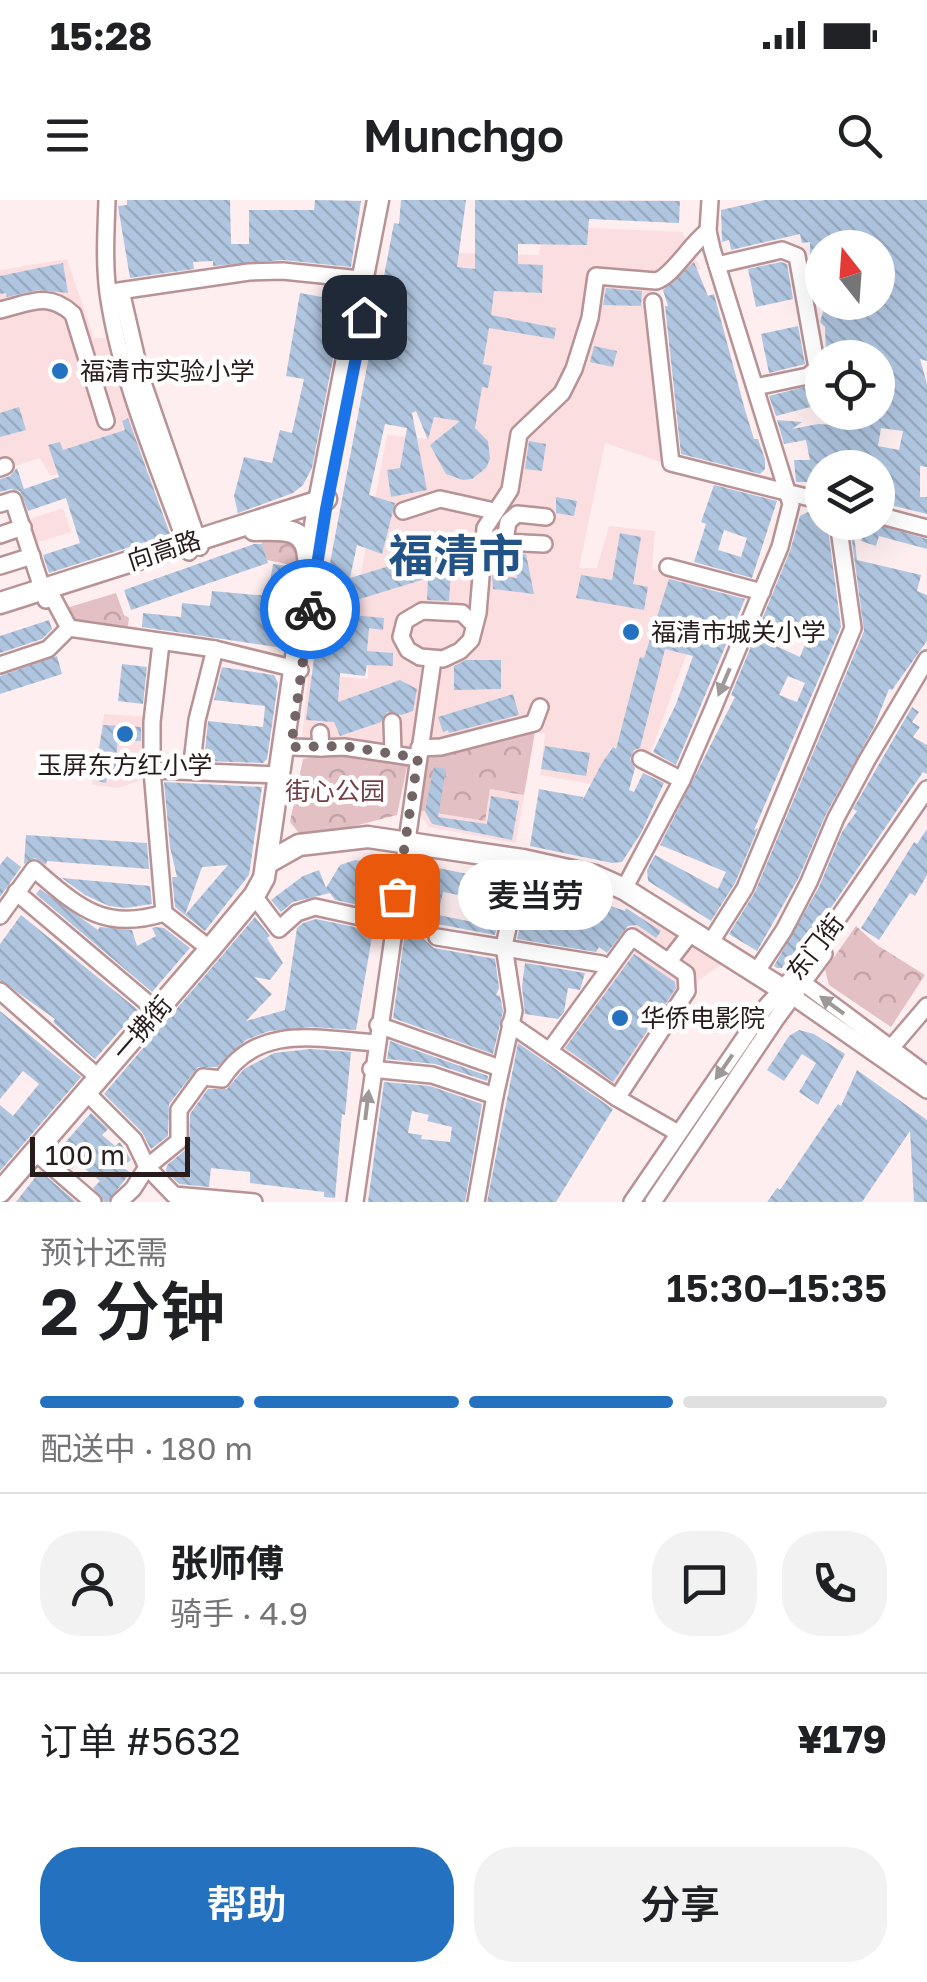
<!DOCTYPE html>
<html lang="zh">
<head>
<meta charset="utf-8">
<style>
	body { margin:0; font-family:"Golos Text","Noto Sans SC",sans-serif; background:#f2f2f2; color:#202124; height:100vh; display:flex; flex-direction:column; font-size:38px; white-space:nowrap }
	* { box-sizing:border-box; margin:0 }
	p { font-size:32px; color:#757577 }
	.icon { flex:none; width:55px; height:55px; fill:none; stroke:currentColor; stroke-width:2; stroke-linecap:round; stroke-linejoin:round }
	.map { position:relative; height:1002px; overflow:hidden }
	.side { display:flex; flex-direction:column; background:#fff; flex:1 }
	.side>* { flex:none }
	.needle { width:65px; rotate:343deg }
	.controls { position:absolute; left:805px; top:30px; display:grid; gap:20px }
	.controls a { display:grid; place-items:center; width:90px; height:90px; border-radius:50%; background:#fff; box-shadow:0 10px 40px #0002; font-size:50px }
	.scale { position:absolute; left:30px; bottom:25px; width:160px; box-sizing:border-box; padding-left:10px; border:5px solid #281b1c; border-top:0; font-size:28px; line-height:35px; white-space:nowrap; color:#281b1c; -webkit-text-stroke:8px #fff; paint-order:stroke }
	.pin { position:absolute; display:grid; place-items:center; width:85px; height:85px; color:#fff; margin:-42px; border-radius:20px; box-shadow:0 5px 15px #0006 }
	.courier { position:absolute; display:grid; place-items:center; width:100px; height:100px; margin:-50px; border:8px solid #1a73e8; border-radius:50%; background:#fff; color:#222; box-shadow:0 2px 12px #0007 }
	.bubble { position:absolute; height:70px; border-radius:35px; background:#fff; box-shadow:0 10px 40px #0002; font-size:32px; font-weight:600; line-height:70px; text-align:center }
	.head em { font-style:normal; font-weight:600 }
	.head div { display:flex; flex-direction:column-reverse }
	.head { display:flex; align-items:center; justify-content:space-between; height:170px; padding:0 40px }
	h1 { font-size:65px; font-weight:600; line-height:75px }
	.bar { display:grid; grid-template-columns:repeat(4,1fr); gap:15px 10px; align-content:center; height:120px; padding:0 40px }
	.bar i { height:12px; border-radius:8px; background:#e0e0e0 }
	.bar .current { background:#2471c0 }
	.bar p { grid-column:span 4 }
	.line { display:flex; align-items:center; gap:25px; padding:0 40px; border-top:2px solid #e0e0e0 }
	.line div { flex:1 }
	.round { display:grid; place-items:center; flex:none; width:105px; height:105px; border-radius:40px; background:#f2f2f2 }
	.button { display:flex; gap:20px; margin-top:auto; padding:20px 40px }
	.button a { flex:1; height:115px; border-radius:40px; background:#2471c0; color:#fff; font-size:40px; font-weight:600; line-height:115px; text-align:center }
	.button a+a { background:#f2f2f2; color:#202124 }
	.status { display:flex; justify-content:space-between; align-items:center; height:70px; padding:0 50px; background:#fff; direction:ltr }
	.status svg { height:28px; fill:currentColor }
	header { display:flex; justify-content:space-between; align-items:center; height:130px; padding:0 40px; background:#fff; font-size:45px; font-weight:600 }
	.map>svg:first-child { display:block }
	.built { fill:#fbdee0 }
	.park { fill:url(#park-crowns) }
	.building { fill:url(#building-back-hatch); fill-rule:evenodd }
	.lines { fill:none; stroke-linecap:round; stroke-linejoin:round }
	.minor-casing { stroke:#b89396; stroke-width:20 }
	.major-casing { stroke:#b89396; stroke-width:25 }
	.minor { stroke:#fff; stroke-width:15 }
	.major { stroke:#fff; stroke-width:20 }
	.oneway { fill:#9e9899 }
	.done { stroke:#736566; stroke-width:10; stroke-dasharray:0 18 }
	.route { stroke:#1a73e8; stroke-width:12 }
	.poi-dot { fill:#2471c0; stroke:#fff; stroke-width:4 }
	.labels { text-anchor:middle; stroke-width:9; stroke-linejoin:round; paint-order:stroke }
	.poi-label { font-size:25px; fill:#281b1c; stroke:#fff; text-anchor:start }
	.street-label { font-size:25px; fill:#281b1c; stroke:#fff }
	.park-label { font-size:25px; fill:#723f45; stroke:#fff }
	.town-label { font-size:45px; font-weight:bold; fill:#235386; stroke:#fff }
</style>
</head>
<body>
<div class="status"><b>15:28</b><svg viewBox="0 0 49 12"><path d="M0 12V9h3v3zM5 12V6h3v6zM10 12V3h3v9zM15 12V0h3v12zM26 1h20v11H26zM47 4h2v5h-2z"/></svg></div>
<header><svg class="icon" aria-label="menu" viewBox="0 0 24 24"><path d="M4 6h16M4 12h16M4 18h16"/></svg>Munchgo<svg class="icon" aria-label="search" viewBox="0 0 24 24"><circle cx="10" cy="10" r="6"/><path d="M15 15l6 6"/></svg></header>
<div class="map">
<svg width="927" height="1002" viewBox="0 0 927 1002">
	<defs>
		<pattern id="park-crowns" width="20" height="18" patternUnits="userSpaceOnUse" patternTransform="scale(2.5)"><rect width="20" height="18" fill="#e3c0c3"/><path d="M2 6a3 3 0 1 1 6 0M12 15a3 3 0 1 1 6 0" fill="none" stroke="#c3a4a7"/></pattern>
		<pattern id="building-back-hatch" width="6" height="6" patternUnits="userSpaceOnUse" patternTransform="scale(2.5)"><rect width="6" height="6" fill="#b0c6e0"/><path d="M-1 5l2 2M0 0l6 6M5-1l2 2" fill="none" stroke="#97aac0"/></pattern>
	</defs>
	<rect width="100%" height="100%" fill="#feeeef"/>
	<!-- built -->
	<g class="built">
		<path d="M544 26 682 32 701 69 651 88 666 264 605 243 579 368H597L609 326 655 331 652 369 712 385 648 559 610 548 595 585 540 575 545 534 535 532 408 562 301 553 308 474 368 479V458L358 455V389L387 235 429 239 434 124H453L458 53 539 55Z"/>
		<path d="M67 59 94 138H109L147 247 51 276 40 258 0 271V70Z"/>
		<path d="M63 308 71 332 32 344 24 321Z"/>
		<path d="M104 514 149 517V577L119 588 92 585Z"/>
		<path d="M490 588 524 595 516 643 429 627 417 610 484 621Z"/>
		<path d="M643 714 723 764 700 779 622 895 547 845Z"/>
	</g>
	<!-- park -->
	<g class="park">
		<path d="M295 333 301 367 267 360 261 341 279 334Z"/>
		<path d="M116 393 124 415 129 418 127 434 70 424 63 409Z"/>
		<path d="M535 532 524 595 490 589 485 621 417 610 428 558Z"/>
		<path d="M344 550 408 562 397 615 320 635 299 633 290 622 303 559Z"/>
		<path d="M856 726 877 745 925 775 891 827 829 785 825 770Z"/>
	</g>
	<!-- building -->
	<g class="building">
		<path d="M127 0H230L231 44H249V10H314L315 0 361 1 351 67 283 60 213 66V61L193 62 194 69 130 78 118 6 127 5Z"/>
		<path d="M401 0H466L457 67 475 69V0L680 1 679 23 589 19 587 45 518 44V64L543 65 542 93 494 91 491 115 556 128 554 139 489 128 483 164 492 166 488 188 482 187 475 228 488 241 490 259 486 268 472 279 463 280 446 274 430 245 460 221 434 217 428 240 416 211 412 213 427 290 391 297 387 270 400 268 407 228 385 224 369 295 395 303 382 354 357 345 350 378 419 357H452L449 401 427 400 428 378 321 411 394 23 399 24Z"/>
		<path d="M765 0H927V161L920 159 927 184V267L920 266V297H927V314L878 302V268H822V282H796L794 260H810L806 240 784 244 777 220 802 222 792 229 818 224 835 225 836 212H878V157L852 153 851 157 826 155 825 127 820 122 826 102H878V48L822 44V88L814 87 815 63H810V42L802 43 800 34 731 50 729 40 722 42 721 10ZM881 228 903 231 899 250 878 246Z"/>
		<path d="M694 62 708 96 714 94 745 210 754 239H758L765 259V269L760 274 681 254 665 106H668L663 90Z"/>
		<path d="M781 62 787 64 793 99 756 107 748 69Z"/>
		<path d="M63 63 68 93 38 90 7 97 6 93 0 94V76Z"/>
		<path d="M606 88 642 91 641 106 603 105Z"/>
		<path d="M300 93 344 101 312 268 303 285 293 293 238 313 234 296 244 257 272 263 280 230 292 233 304 179 286 176Z"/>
		<path d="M798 126 805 164 769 173 761 134Z"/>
		<path d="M594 146 617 151 613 167 590 162Z"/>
		<path d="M816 184 822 208 814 209V206L776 216 769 196Z"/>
		<path d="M19 207 26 230 0 237V213Z"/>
		<path d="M128 218 170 334 49 373 43 355 80 343 66 298 28 311 20 291 11 289 0 292V279L10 276 17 268 24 289 59 277 48 245 60 242 63 250 125 230 122 221Z"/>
		<path d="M529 241 546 244 542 271 525 269Z"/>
		<path d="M714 285 777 301 752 378 694 362 706 324 701 322ZM724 330 747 338 741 357 718 350Z"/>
		<path d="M556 297 577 301 574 316 556 313Z"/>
		<path d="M808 312 822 316V322H827L841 427 754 630 758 628 735 683 711 721 648 681 647 670 655 655 718 689 726 672 660 645 735 497 731 495 790 351 800 316ZM782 431 806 442 800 457 776 446ZM788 476 805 483 797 502 779 495Z"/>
		<path d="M868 322 927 339V349L879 336 876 346 861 341Z"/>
		<path d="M853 325 857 360 921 375 917 391 927 395V441L892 490 889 489 874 527 826 614 799 677 757 751 729 734 755 692 864 431 850 326Z"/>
		<path d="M620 333 641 337 633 384 648 387 644 410 576 398 581 375 612 380Z"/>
		<path d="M254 344H262L268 363 131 410 124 390Z"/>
		<path d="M512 354H526L534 394 493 389 492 375 517 378Z"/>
		<path d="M273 364 295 367 283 448 142 427 143 413 181 417 182 403 210 406 212 391 268 396Z"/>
		<path d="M669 379 745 399 676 565 653 552 676 504 693 456 665 449 640 548 634 550 630 559 635 568 629 590 634 592 643 573 664 583 641 633 622 662 612 663 530 646 539 589 583 597 582 601 602 563 613 547 616 549 640 457 644 458Z"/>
		<path d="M320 412 384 418 383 430 369 428 367 451 393 453V466L367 465 365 476 340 473 338 502 400 480 417 489 413 511 401 515 387 512 381 522 340 536 334 522 306 520Z"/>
		<path d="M49 420 52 429 42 439 0 453V436Z"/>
		<path d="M57 456 62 474 0 494V476Z"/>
		<path d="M466 460H501V489L454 490V466Z"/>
		<path d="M122 464 147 467 143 504 118 501Z"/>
		<path d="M222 467 274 475 278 483 267 559 263 563 204 561 208 521 263 527 265 506 214 500Z"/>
		<path d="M513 494 519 515 449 533 448 530 443 532 438 517Z"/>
		<path d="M912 507 919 512 912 522 920 527 913 537 927 545V574L923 572 803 749 786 768H777L774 766 819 687 842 632 857 611 853 609Z"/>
		<path d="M103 525 141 527V541L118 539 116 558 132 560 131 574 108 572 106 583 94 580Z"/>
		<path d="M545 546 590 553 586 576 541 569Z"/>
		<path d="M434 567 446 569 438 617 487 624 491 596 519 601 512 640 432 624 425 611Z"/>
		<path d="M164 582 262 587 249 675 205 731 175 707 172 677H177L170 647ZM228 665 185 715 202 667Z"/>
		<path d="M927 629V675L915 696 910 693 879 740 861 728 914 642 917 644Z"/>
		<path d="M26 635 147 643 149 669 47 661 46 665 35 658 24 664Z"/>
		<path d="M7 656 21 667 0 697V665Z"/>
		<path d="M355 660 363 661 376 671 380 686 378 709 335 700 330 693 293 702 281 712 271 700 303 676 319 670 326 688 340 665Z"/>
		<path d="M433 667 507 682 495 735 422 721 420 736 434 748 495 759 499 788 496 795 500 796 503 811 493 854 393 818 412 682 424 670ZM443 692 483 700 478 723 438 715Z"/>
		<path d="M62 678 150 686 152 704 126 708 109 706 85 695Z"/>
		<path d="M529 686 585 697 625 711 626 708 661 731 656 738 637 725 628 726 607 753 599 747 596 752 517 739Z"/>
		<path d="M40 689 98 730 100 727 132 730 137 746 156 736 152 728 155 727 164 728 190 748 152 792 36 694Z"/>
		<path d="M21 715 138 810 95 859 53 822 55 819 0 780V744Z"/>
		<path d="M255 717 270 736 267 738 283 763 270 780 254 777 272 794 246 821 285 810 297 728 303 723 316 719 373 731 356 830 311 827 269 831 246 840 217 867H198L169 904 168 936 151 949 142 932 104 894Z"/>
		<path d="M634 754 675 782 676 788 613 882 565 848Z"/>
		<path d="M525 763 585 773 580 790 568 788 564 812 558 819 525 814 522 787Z"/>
		<path d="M0 811 81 877 0 971V905L13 916 39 884 23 871 0 899Z"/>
		<path d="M799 830 814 834 845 854 818 905 799 892 816 863 802 854 784 881 767 870 789 836Z"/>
		<path d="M390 841 488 876 487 881 435 864 387 859Z"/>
		<path d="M518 843 613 909 556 1002H487Z"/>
		<path d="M311 849 351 852 345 915 342 914 335 998 324 997V992L250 983V972L211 968 209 987 179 984 166 971 167 965 189 947 190 914 208 889H227L244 869 274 853Z"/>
		<path d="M857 870 927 920V1002H914L910 931 862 1002H767L777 988 780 990 838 904 841 906Z"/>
		<path d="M384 882 430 886 482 904 465 1002H368ZM412 911 429 915 427 921 452 927 450 942 421 939 422 935 408 933Z"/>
		<path d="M91 913 108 929 102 935 115 946 120 942 131 960 123 966 130 973 108 1002H104L93 988 100 981 78 963 72 969 55 954Z"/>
		<path d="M40 971 76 1002H16Z"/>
	</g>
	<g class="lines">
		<!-- minor casing -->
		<g class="minor-casing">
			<g id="minor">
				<path d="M107 0C106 31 104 62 108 93 120 179 160 270 189 352"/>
				<path d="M717 65 782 50 797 56 817 168 808 176 755 187"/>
				<path d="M121 91 141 177 200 347"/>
				<path d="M112 92 249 72 283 71 360 79"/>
				<path d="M653 102 671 263 822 301"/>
				<path d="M0 110C30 103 48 91 73 114L106 221"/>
				<path d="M0 268 5 266"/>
				<path d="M0 304 13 300 46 400"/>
				<path d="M403 311 440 299 494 311"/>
				<path d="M878 315 927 328"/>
				<path d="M0 335 23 327"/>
				<path d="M505 340 508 322 517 314 546 317"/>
				<path d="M484 341 544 344"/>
				<path d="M0 366 32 356"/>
				<path d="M668 367 762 392"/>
				<path d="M53 398 69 428"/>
				<path d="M473 424 462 413 422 411 405 421 401 437 408 450 420 457 443 459 460 451 471 440 478 413 485 328 510 290 519 234 562 193 574 169 590 118 596 76 656 81C672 77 691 43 708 31"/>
				<path d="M69 428 215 449 300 470"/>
				<path d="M161 443 152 522V570L164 713 210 749"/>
				<path d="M0 465 48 449 69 428"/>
				<path d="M392 522 393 553"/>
				<path d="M320 533 321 548 344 547 418 558"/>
				<path d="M291 547 321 548"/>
				<path d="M419 548 441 547 534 523 540 507"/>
				<path d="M641 559 682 580"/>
				<path d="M152 570 278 575"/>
				<path d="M191 571 197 520 215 449"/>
				<path d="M624 689 682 580 712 511 780 347 791 304 712 49 708 31 710 0"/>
				<path d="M16 692 157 811"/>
				<path d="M254 696 279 729 297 713 315 707 392 724"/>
				<path d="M0 716 34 669C78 707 104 732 164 713"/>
				<path d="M437 737 602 764"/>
				<path d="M709 745 745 688 853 428 838 322"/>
				<path d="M669 761 690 734"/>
				<path d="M755 774 784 730 809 682 836 618 867 560 927 459"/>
				<path d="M798 779 927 875"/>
				<path d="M0 791 99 878"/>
				<path d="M785 791 927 890"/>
				<path d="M510 824 617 898 678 933"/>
				<path d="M378 825 500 868"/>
				<path d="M891 848 927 806"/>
				<path d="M550 850 632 737 686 774 687 791 617 898"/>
				<path d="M371 869 432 875 495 896"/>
				<path d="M86 892 134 940 147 967 174 995 254 1002"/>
				<path d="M35 952 93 1002"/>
				<path d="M119 1002 133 989 147 967 179 941V910L203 877 222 879C257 823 319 839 375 843"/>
				<path d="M355 1002 433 460"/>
				<path d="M476 1002 495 896 514 811 504 746 523 660"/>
				<path d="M632 1002 764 809 812 756 927 589"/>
				<path d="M653 1002 776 819 824 754"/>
			</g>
		</g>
		<!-- major casing -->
		<g class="major-casing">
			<g id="major">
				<path d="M254 330C280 330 307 325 308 358"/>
				<path d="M0 403 326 299"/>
				<path d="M267 663 299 645 368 637 523 660 595 676 624 689 782 789"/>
				<path d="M0 992 210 749 254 696 264 678 317 312 378 0"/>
			</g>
		</g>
		<!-- minor -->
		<use href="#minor" class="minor"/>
		<!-- major -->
		<use href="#major" class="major"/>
	</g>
	<!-- one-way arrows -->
	<defs><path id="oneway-solid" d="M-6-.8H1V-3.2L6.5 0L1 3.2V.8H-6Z" transform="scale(2.5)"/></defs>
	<g class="oneway">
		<use href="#oneway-solid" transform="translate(724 482) rotate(113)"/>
		<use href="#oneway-solid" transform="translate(832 805) rotate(-144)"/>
		<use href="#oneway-solid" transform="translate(724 867) rotate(125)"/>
		<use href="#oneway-solid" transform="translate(367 905) rotate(-83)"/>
	</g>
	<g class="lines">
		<!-- done -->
		<path class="done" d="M310 409 291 547 344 546 418 558 397 696"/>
		<!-- route -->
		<path class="route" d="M310 409 326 309 364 117"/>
	</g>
	<!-- markers -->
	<g class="poi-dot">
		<circle cx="60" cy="171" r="10"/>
		<circle cx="631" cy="432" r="10"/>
		<circle cx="125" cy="534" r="10"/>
		<circle cx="620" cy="818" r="10"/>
	</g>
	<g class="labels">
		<!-- poi labels -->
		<g class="poi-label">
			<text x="80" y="180">福清市实验小学</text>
			<text x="651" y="441">福清市城关小学</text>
			<text x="125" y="574" text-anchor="middle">玉屏东方红小学</text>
			<text x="640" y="827">华侨电影院</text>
		</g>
		<!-- street labels -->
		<g class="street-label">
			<text transform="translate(164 350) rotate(-18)" y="9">向高路</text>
			<text transform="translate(815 747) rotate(-52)" y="9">东门街</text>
			<text transform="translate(142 828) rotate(-49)" y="9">一拂街</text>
		</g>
		<!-- park labels -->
		<g class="park-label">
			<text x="335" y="600">街心公园</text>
		</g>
		<!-- town labels -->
		<g class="town-label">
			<text x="456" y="372">福清市</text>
		</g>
	</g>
</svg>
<div class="controls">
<a><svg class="needle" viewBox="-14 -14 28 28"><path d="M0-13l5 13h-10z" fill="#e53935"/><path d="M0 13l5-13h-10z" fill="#757577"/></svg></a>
<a><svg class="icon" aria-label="locate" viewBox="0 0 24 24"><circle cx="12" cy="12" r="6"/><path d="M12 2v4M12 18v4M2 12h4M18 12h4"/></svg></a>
<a><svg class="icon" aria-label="layers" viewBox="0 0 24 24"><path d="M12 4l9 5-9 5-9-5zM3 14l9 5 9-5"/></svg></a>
</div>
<div class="scale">100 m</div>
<div class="pin" style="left:397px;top:696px;background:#ea580c"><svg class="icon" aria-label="bag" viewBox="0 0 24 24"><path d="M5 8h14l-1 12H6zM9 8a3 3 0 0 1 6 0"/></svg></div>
<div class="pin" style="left:364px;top:117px;background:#1f2937"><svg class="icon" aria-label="home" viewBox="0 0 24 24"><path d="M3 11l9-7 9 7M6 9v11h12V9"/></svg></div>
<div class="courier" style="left:310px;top:409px"><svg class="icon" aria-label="bike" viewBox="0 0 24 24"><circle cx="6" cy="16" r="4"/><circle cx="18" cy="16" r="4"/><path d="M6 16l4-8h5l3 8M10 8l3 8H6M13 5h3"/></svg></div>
<div class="bubble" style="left:458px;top:660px;width:155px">麦当劳</div>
</div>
<section class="side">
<div class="head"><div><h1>2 分钟</h1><p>预计还需</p></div><em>15:30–15:35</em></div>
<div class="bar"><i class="current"></i><i class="current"></i><i class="current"></i><i></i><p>配送中 · 180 m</p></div>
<div class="line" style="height:180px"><a class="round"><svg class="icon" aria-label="person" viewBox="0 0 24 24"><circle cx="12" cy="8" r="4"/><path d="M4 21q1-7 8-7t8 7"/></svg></a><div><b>张师傅</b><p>骑手 · 4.9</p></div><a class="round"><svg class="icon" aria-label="chat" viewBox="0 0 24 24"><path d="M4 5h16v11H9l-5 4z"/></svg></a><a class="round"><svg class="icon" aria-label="phone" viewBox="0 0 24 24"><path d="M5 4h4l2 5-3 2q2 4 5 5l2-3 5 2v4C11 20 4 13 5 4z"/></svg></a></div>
<div class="line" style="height:130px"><div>订单 #5632</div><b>¥179</b></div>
<div class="button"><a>帮助</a><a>分享</a></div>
</section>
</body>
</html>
